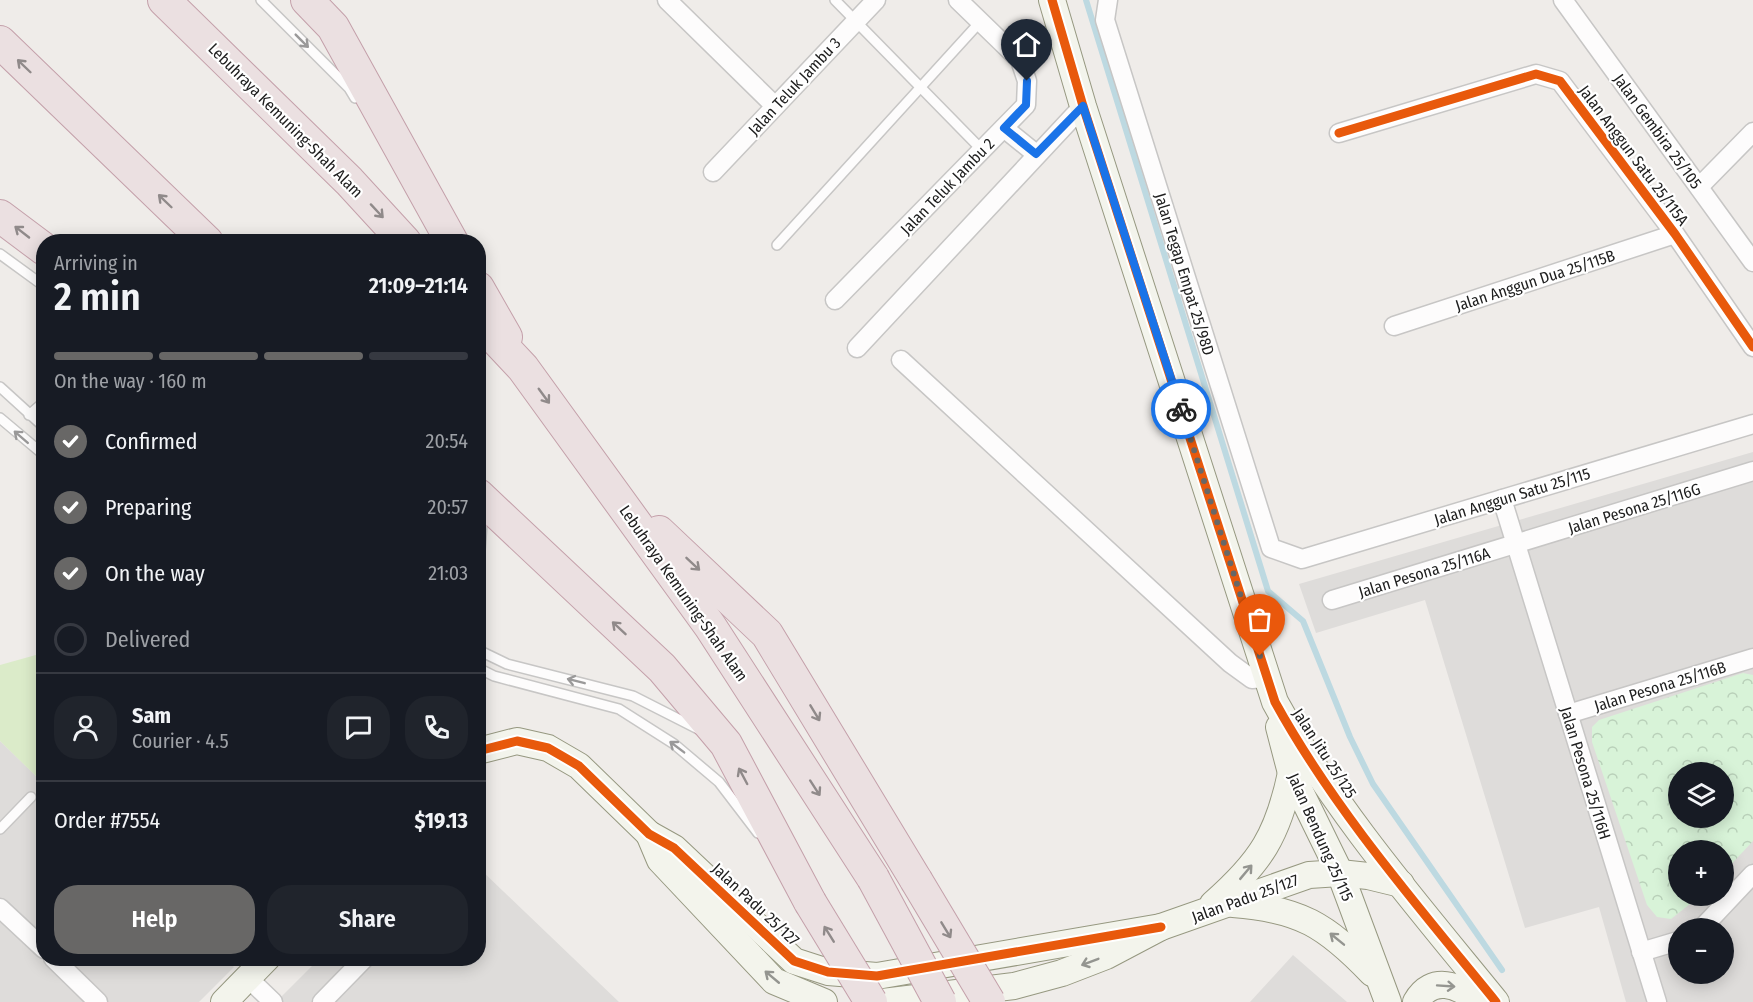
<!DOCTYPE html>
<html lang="en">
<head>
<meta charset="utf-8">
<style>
	body { margin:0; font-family:"Fira Sans Condensed",sans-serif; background:#20242c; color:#f1f3f6; height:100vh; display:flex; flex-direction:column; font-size:22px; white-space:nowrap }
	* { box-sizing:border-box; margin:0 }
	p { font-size:20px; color:#9ea1a6 }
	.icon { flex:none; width:33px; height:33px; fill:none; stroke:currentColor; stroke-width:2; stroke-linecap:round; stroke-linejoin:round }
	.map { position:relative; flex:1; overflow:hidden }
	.details { position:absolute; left:36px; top:234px; width:450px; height:732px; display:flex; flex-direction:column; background:#171b24; border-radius:24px; box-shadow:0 3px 15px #0003 }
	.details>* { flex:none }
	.fabs { position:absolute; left:1668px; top:762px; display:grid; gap:12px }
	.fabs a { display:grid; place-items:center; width:66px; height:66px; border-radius:50%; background:#171b24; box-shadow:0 3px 15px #0003; font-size:30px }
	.pin { position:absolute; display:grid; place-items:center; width:51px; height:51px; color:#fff; margin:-62px -26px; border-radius:50% 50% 50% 0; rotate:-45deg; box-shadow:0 0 6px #0007 }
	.pin .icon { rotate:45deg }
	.courier { position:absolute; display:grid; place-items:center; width:60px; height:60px; margin:-30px; border:4px solid #1a73e8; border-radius:50%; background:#fff; color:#222; box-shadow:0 2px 8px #0007 }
	.overview em { font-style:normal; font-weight:600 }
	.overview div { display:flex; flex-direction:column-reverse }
	.overview { display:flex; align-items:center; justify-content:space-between; height:102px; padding:0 18px }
	h1 { font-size:39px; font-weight:600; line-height:45px }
	.bar { display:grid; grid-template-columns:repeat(4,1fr); gap:9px 6px; align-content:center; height:72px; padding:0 18px }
	.bar i { height:8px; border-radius:4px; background:#363941 }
	.bar .active { background:#686766 }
	.bar p { grid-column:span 4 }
	.line { display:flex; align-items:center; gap:15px; padding:0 18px; border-top:2px solid #363941 }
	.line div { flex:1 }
	.round { display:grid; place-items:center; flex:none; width:63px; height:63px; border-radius:24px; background:#20242c }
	ol { padding:0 18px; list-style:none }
	li { display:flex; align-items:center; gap:18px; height:66px }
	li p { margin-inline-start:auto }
	li .icon { padding:6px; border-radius:50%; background:#686766; color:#fff; stroke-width:4 }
	li:last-child { color:#9ea1a6 }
	li i { width:33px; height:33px; border:3px solid #363941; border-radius:50% }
	.action { display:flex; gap:12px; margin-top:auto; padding:12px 18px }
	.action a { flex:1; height:69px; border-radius:24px; background:#686766; color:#fff; font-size:24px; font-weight:600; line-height:69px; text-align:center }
	.action a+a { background:#20242c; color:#f1f3f6 }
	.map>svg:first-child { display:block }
	.residential { fill:#dedcda; fill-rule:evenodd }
	.grass { fill:#dbebc9 }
	.park { fill:url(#park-crowns); fill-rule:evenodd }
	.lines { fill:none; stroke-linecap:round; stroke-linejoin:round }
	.stream { stroke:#bdd9e1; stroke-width:6 }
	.lane-casing { stroke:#c7c6c5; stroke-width:12 }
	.street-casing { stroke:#c7c6c5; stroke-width:21 }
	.secondary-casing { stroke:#969880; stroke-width:28 }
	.highway-casing { stroke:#c4a0aa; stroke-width:34 }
	.lane { stroke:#fdfcfc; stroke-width:9 }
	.street { stroke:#fdfcfc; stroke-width:18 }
	.secondary { stroke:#f3f4ec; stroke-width:26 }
	.highway { stroke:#ebe0e1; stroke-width:32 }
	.highway-bridge-casing { stroke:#c4a0aa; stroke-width:34; stroke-linecap:butt }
	.highway-bridge { stroke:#ebe0e1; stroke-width:32 }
	.cycleway-casing { stroke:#fff; stroke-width:13 }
	.cycleway { stroke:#e8590c; stroke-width:9 }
	.oneway { stroke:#9a9999 }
	.oneway2 { stroke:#908a8a }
	.oneway3 { stroke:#949590 }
	.done { stroke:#686766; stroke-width:6; stroke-dasharray:0 10.8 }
	.route { stroke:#1a73e8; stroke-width:8 }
	.labels { text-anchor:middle; stroke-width:4.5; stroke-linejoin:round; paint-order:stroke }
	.street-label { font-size:16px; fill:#202020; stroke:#fff }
</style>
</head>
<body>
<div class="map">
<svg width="1753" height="1002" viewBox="0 0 1753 1002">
	<defs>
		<pattern id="park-crowns" width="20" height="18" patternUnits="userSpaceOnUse" patternTransform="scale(1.5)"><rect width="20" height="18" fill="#d8f3d8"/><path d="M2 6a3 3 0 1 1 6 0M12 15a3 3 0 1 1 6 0" fill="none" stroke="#b9d0b9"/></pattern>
	</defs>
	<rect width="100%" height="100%" fill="#efece9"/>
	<!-- residential -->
	<g class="residential">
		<path d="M1753 452V1002H1626L1599 907 1525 928 1425 600 1316 633 1299 584ZM1678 772H1724V818H1678ZM1678 850H1724V896H1678ZM1678 928H1724V974H1678Z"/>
		<path d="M0 741 43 783 44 958 225 959 234 967 199 1002H0Z"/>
		<path d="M479 868 619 1002H276L319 959 478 958Z"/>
		<path d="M1293 955 1347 1002H1250Z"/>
	</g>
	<!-- grass -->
	<path class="grass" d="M43 653H44L43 783 0 741V665Z"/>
	<!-- park -->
	<path class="park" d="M1743 673 1753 675V841L1724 872V850H1678V896H1700L1671 919 1657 917 1647 905 1592 742V727L1599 720ZM1678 772H1724V818H1678Z"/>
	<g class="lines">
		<!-- stream -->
		<path class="stream" d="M1086 0 1268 591 1303 621 1350 737 1373 784 1502 970"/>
		<!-- lane casing -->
		<g class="lane-casing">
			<g id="lane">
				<path d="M261 0 349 88 355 98"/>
				<path d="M835 0 982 150"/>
				<path d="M777 245 980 22"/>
				<path d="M0 254 44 286"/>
				<path d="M0 387 44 427"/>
				<path d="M29 415 44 402"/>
				<path d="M0 418 44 455"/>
				<path d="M478 578 483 509"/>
				<path d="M478 650 507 664 633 696 700 730"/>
				<path d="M478 668 494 676 619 709 674 744 719 782 758 833"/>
				<path d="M0 829 31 797"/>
			</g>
		</g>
		<!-- street casing -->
		<g class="street-casing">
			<g id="street">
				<path d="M667 0 775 106"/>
				<path d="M1108 0 1105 20 1271 548 1302 559 1753 424"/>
				<path d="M1563 0 1753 262"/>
				<path d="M1004 128 1036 154"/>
				<path d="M1339 133 1536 74 1560 81 1675 234 1753 347"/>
				<path d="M713 172 876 0"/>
				<path d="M1699 187 1753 132"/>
				<path d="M835 300 1026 105 1027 81 1020 60 958 0"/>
				<path d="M1394 326 1675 234"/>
				<path d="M857 348 1083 106"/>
				<path d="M901 360 1230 663 1252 679 1267 678"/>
				<path d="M1502 499 1657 1002"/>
				<path d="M1332 600 1753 471"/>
				<path d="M1568 714 1753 658"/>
				<path d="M0 908 44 949"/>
				<path d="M1702 928 1753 874"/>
				<path d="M1641 952 1678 941"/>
				<path d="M53 958 98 1002"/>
				<path d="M248 978 273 1002"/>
				<path d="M322 1002 365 958"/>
			</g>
		</g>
		<!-- secondary casing -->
		<g class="secondary-casing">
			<g id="secondary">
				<path d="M1052 0 1083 106 1275 702C1335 811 1418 906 1496 1002"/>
				<path d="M1279 727 1291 773 1340 873 1388 1002"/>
				<path d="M478 751 517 741 548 748 579 766 649 834 674 848 794 961 828 972 877 976 1161 927"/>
				<path d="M649 834 660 860 774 981 824 1002"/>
				<path d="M1213 904C1261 862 1278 835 1291 773"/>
				<path d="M1233 904C1300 909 1326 925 1372 973"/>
				<path d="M224 1002 267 958"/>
				<path d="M883 1002 1014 986 1062 973 1106 956 1161 927 1309 875 1340 873 1368 876 1401 884"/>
				<path d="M1416 1002C1432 974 1459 985 1479 1002"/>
			</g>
		</g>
		<!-- highway casing -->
		<g class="highway-casing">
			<g id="highway">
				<path d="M164 0 349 181 405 242"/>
				<path d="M307 0 333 27 452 242"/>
				<path d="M0 42 207 242"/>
				<path d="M0 216 44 249"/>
				<path d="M478 288 506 337"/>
				<path d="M478 320 523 368 710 626 873 878"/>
				<path d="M478 495 662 668 726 744 810 902"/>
				<path d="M659 532 767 634 916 880"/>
			</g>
		</g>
		<!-- lane -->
		<use href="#lane" class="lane"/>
		<!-- street -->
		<use href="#street" class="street"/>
		<!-- secondary -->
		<use href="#secondary" class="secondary"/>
		<!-- highway -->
		<use href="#highway" class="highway"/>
		<!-- highway-bridge casing -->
		<g class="highway-bridge-casing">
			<g id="highway-bridge">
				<path d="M873 878 940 1002"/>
				<path d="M916 880 989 1002"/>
				<path d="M810 902 871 1002"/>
			</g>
		</g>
		<!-- highway-bridge -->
		<use href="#highway-bridge" class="highway-bridge"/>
		<!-- cycleway casing -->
		<g class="cycleway-casing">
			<g id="cycleway">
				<path d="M1052 0 1083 106 1275 702C1335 811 1418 906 1496 1002"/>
				<path d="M1339 133 1536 74 1560 81 1675 234 1753 347"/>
				<path d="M478 751 517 741 548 748 579 766 649 834 674 848 794 961 828 972 877 976 1161 927"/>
			</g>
		</g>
		<!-- cycleway -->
		<use href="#cycleway" class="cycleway"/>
	</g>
	<!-- one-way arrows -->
	<defs><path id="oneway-shaft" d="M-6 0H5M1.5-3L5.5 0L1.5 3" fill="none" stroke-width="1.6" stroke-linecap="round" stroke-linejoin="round" transform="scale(1.5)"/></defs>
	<g class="oneway">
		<use href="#oneway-shaft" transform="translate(302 41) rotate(45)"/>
		<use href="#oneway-shaft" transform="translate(21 437) rotate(-139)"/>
		<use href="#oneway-shaft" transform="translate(576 681) rotate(-166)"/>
		<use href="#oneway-shaft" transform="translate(677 747) rotate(-143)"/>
	</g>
	<g class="oneway2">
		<use href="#oneway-shaft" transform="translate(24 66) rotate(-136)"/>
		<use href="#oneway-shaft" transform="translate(165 201) rotate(-136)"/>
		<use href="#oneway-shaft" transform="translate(377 211) rotate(47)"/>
		<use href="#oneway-shaft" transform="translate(22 232) rotate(-142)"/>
		<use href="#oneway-shaft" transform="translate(544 396) rotate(54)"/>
		<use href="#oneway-shaft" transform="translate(693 564) rotate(43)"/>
		<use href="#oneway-shaft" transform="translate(619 628) rotate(-137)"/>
		<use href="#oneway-shaft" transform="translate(815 713) rotate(59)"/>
		<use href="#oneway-shaft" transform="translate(743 776) rotate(-118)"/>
		<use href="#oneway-shaft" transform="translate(815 788) rotate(57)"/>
		<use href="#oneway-shaft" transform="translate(946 930) rotate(59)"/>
		<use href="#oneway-shaft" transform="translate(829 934) rotate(-122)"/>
	</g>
	<g class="oneway3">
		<use href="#oneway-shaft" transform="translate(1246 872) rotate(-50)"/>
		<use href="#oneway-shaft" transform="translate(1337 939) rotate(-141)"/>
		<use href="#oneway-shaft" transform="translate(1090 962) rotate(159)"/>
		<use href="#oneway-shaft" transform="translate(772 977) rotate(-140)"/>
		<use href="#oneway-shaft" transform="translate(1446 986) rotate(4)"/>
	</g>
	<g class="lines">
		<!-- done -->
		<path class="done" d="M1181 409 1260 656"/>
		<!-- route -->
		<path class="route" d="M1027 81 1026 105 1004 128 1036 154 1083 106 1181 409"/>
	</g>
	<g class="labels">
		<!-- street labels -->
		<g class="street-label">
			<text transform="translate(794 86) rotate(-47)" y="6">Jalan Teluk Jambu 3</text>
			<text transform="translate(286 120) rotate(45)" y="6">Lebuhraya Kemuning-Shah Alam</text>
			<text transform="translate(1658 131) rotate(54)" y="6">Jalan Gembira 25/105</text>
			<text transform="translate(1634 155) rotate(53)" y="6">Jalan Anggun Satu 25/115A</text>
			<text transform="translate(947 186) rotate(-46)" y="6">Jalan Teluk Jambu 2</text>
			<text transform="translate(1185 274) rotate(73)" y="6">Jalan Tegap Empat 25/98D</text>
			<text transform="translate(1535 280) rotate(-18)" y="6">Jalan Anggun Dua 25/115B</text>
			<text transform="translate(1512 496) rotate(-17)" y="6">Jalan Anggun Satu 25/115</text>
			<text transform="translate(1634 508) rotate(-17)" y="6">Jalan Pesona 25/116G</text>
			<text transform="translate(1424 572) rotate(-17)" y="6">Jalan Pesona 25/116A</text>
			<text transform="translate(684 593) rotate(55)" y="6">Lebuhraya Kemuning-Shah Alam</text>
			<text transform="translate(1660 686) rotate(-17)" y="6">Jalan Pesona 25/116B</text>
			<text transform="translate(1325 753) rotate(57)" y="6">Jalan Jitu 25/125</text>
			<text transform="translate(1586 773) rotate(73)" y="6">Jalan Pesona 25/116H</text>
			<text transform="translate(1321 837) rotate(66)" y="6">Jalan Bendung 25/115</text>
			<text transform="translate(1245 898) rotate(-20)" y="6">Jalan Padu 25/127</text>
			<text transform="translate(756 904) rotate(43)" y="6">Jalan Padu 25/127</text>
		</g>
	</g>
</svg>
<div class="fabs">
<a><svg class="icon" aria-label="layers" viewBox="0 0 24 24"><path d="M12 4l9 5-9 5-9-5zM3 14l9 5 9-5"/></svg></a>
<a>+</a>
<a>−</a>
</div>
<div class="pin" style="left:1260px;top:656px;background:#ea580c"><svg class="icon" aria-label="bag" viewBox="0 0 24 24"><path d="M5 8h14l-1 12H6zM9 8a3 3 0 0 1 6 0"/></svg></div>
<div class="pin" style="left:1027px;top:81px;background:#1f2937"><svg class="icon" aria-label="home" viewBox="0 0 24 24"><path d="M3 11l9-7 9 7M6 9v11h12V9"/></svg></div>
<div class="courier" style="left:1181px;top:409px"><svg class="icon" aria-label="bike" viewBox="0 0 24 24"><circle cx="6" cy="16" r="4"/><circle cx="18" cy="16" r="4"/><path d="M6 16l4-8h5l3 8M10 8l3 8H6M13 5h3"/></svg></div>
<section class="details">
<div class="overview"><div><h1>2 min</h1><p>Arriving in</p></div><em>21:09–21:14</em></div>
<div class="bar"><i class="active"></i><i class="active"></i><i class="active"></i><i></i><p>On the way · 160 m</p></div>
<ol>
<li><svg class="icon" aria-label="check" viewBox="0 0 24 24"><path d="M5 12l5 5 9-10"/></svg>Confirmed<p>20:54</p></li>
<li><svg class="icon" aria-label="check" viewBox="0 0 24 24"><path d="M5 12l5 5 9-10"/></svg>Preparing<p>20:57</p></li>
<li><svg class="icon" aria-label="check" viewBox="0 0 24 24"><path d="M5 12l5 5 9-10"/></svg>On the way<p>21:03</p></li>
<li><i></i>Delivered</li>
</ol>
<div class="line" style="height:108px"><a class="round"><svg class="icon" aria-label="person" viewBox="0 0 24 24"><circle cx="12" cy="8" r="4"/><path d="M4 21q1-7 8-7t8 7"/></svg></a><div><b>Sam</b><p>Courier · 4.5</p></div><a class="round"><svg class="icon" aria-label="chat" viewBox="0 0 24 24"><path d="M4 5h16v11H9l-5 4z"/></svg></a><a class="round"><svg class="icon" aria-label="phone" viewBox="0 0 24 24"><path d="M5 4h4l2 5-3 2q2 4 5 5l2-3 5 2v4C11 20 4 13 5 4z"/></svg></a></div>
<div class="line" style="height:78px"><div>Order #7554</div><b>$19.13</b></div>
<div class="action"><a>Help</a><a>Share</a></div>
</section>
</div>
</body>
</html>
